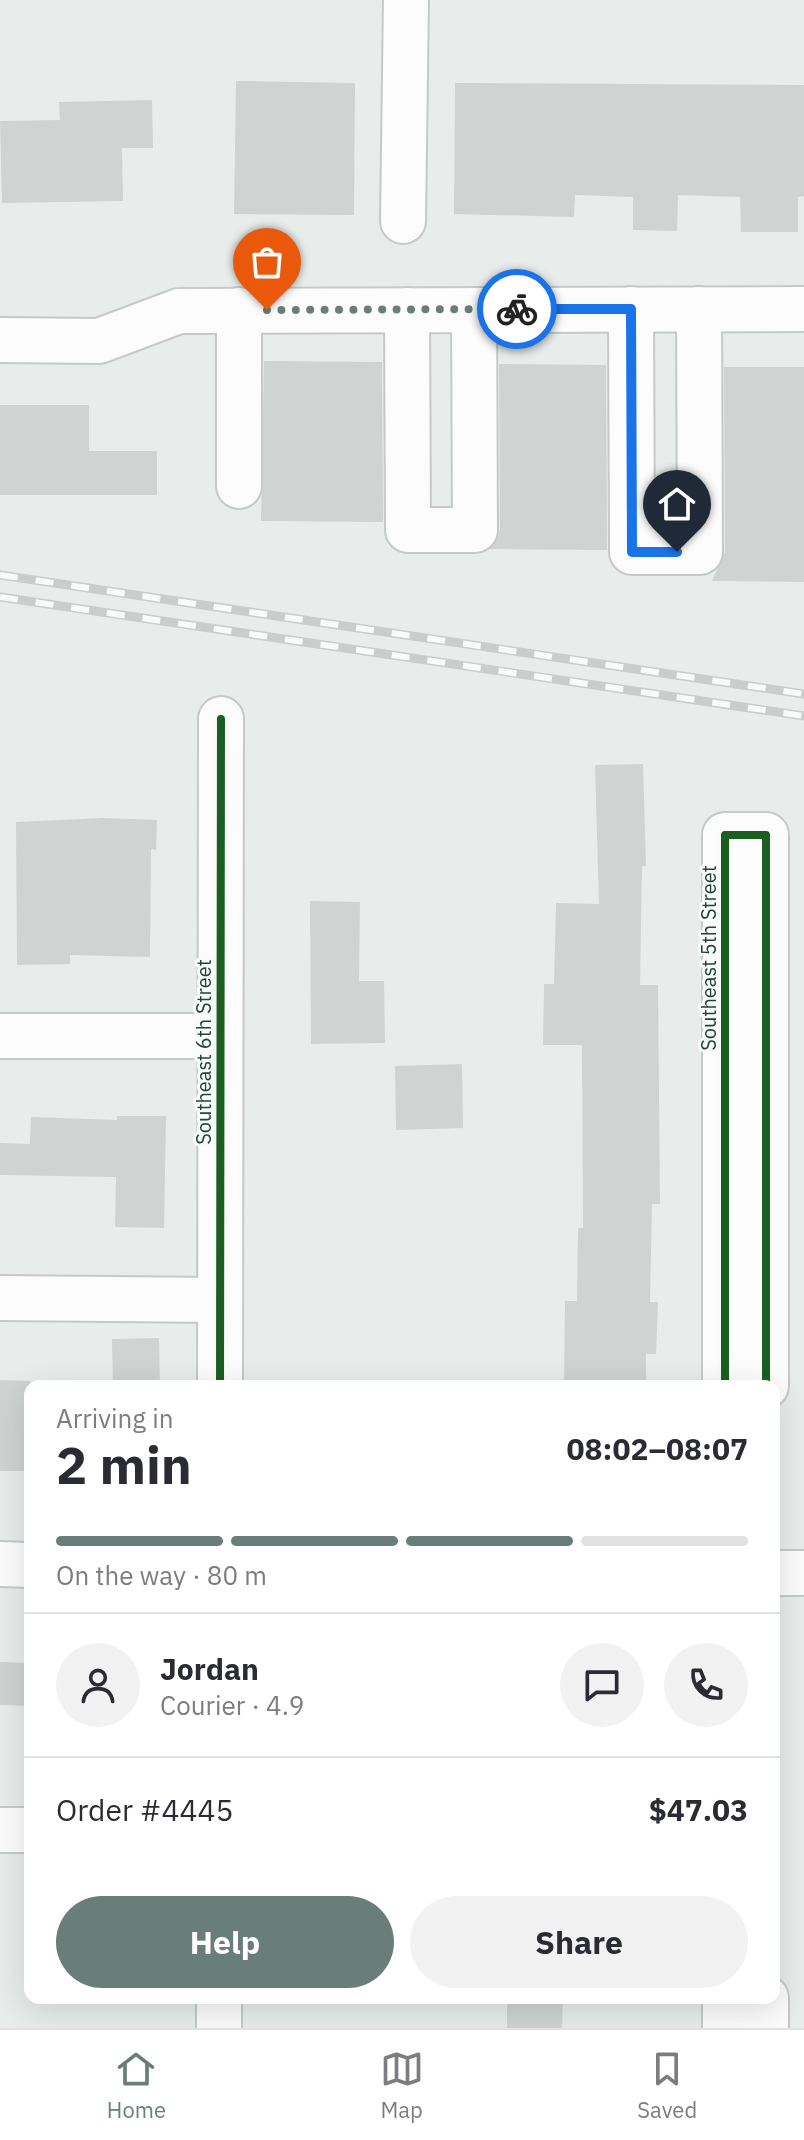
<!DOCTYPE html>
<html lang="en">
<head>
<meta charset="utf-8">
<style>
	body { margin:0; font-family:"IBM Plex Sans",sans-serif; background:#f2f2f3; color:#2b2b33; height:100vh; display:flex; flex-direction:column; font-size:30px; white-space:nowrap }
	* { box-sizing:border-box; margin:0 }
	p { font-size:26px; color:#7c7c81 }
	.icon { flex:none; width:44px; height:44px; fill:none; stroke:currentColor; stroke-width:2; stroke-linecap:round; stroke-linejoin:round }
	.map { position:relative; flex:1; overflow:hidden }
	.side { position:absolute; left:24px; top:1380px; width:756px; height:624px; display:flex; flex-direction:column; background:#fff; border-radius:16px; box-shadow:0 8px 32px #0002 }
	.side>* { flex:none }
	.pin { position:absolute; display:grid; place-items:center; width:68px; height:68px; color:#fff; margin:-82px -34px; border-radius:50% 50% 50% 0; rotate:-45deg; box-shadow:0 0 8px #0007 }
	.pin .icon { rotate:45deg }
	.courier { position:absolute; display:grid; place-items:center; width:80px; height:80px; margin:-40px; border:6px solid #1a73e8; border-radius:50%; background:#fff; color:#222; box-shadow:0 2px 10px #0007 }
	.headline em { font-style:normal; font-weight:700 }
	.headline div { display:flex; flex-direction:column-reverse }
	.headline { display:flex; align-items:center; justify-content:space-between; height:136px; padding:0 32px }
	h1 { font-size:52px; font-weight:700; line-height:60px }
	.bar { display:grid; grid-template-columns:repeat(4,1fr); gap:12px 8px; align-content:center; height:96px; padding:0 32px }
	.bar i { height:10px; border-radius:6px; background:#e1e1e2 }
	.bar .current { background:#697e78 }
	.bar p { grid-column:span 4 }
	.line { display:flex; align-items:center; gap:20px; padding:0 32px; border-top:2px solid #e1e1e2 }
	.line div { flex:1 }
	.round { display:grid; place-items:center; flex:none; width:84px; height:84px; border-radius:42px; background:#f2f2f3 }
	.primary-button { display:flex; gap:16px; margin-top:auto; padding:16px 32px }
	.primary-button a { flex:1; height:92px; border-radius:48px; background:#697e78; color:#fff; font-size:32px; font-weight:700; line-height:92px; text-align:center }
	.primary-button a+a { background:#f2f2f3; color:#2b2b33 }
	.menu { display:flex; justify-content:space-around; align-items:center; height:112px; border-top:2px solid #e1e1e2; background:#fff; font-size:22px; color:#7c7c81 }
	.menu a { display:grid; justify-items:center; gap:4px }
	.menu .current { color:#697e78 }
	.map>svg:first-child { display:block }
	.building { fill:#cfd4d2 }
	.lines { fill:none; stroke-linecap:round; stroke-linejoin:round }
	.minor-casing { stroke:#c5cac8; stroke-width:48 }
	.minor { stroke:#fcfcfc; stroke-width:44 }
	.rail-casing { stroke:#c9cdcc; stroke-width:9 }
	.rail { stroke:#f7fbf9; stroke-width:6; stroke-dasharray:18; stroke-linecap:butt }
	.cycleway-casing { stroke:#f7fbf9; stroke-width:13 }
	.cycleway { stroke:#1b5e20; stroke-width:8 }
	.done { stroke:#697e78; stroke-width:8; stroke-dasharray:0 14.4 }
	.route { stroke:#1a73e8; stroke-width:10 }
	.labels { text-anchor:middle; stroke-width:6; stroke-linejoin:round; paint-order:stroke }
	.street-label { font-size:20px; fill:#24423a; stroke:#f7fbf9 }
</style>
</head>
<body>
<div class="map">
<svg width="804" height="2028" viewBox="0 0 804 2028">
	<rect width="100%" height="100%" fill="#e8edeb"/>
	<!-- building -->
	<g class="building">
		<path d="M236 81 355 83 354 215 234 214Z"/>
		<path d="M455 83 804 85V196L798 197V232H741L740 197 678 195 677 231 633 230V197L575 195 574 217 454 214Z"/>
		<path d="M152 100 153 148H122L123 201 2 203 0 121 60 120 59 102Z"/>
		<path d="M264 361 382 362 383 522 261 521Z"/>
		<path d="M499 364 606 365 607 550 490 549 500 530Z"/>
		<path d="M724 367H804V582L712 581 725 552Z"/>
		<path d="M0 405H89V451H157V495H0Z"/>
		<path d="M643 764 646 866H642L640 985H658L660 1204H652L650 1302H658L656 1354H646V1386H564L565 1301H577L578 1228H583L582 1045H543L544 984H554L556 903 599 904 595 765Z"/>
		<path d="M103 818 157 820 156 850 151 849 150 957 70 955V964L17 965 16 822Z"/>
		<path d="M310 901 360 902 359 981H384L385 1043 311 1044Z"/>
		<path d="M462 1064 463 1128 396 1130 395 1066Z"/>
		<path d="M117 1116H166L164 1228 115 1227 116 1177 0 1175V1143L30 1144 31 1117 117 1120Z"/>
		<path d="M159 1338 160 1386H113L112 1339Z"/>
		<path d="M0 1380 30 1381V1471H0Z"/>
		<path d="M0 1662 30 1663V1706L0 1705Z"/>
		<path d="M507 1998H563L562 2028H507Z"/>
	</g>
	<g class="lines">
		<!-- minor casing -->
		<g class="minor-casing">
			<g id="minor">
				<path d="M403 221 406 0"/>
				<path d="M631 309 632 552H700L699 309"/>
				<path d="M239 310V486"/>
				<path d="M407 310 408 530H475L474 310"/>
				<path d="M0 340 99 341 179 311 804 309"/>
				<path d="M0 1036H220"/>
				<path d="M0 1298 220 1300"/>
				<path d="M220 1386 221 719"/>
				<path d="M725 1386V835H766V1386"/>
				<path d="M0 1564 30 1565"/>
				<path d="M774 1573H804"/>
				<path d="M0 1830H30"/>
				<path d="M725 1998V2028"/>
				<path d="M766 1998V2028"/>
				<path d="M219 2028V1998"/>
			</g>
		</g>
		<!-- minor -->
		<use href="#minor" class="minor"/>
		<!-- rail casing -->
		<g class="rail-casing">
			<g id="rail">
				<path d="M0 575 804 694"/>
				<path d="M0 597 804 716"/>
			</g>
		</g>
		<!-- rail -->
		<use href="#rail" class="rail"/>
		<!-- cycleway casing -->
		<g class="cycleway-casing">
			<g id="cycleway">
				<path d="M220 1386 221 719"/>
				<path d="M725 1386V835H766V1386"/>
			</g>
		</g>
		<!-- cycleway -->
		<use href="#cycleway" class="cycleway"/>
	</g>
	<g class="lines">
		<!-- done -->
		<path class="done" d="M267 310 517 309"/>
		<!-- route -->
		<path class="route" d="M517 309H631L632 552H677"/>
	</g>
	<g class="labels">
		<!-- street labels -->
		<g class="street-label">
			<text transform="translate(709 958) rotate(-90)" y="7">Southeast 5th Street</text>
			<text transform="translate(204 1052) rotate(-90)" y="7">Southeast 6th Street</text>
		</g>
	</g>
</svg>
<div class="pin" style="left:267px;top:310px;background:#ea580c"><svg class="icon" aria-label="bag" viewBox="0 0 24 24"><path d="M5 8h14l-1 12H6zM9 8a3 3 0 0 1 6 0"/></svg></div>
<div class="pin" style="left:677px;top:552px;background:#1f2937"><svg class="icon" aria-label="home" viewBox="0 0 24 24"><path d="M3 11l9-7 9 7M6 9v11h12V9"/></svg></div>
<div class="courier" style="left:517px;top:309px"><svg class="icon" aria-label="bike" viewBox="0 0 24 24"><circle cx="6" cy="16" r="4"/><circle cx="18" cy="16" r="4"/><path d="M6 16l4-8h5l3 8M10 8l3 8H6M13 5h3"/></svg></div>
<section class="side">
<div class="headline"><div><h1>2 min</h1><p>Arriving in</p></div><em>08:02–08:07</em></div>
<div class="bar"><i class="current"></i><i class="current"></i><i class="current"></i><i></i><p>On the way · 80 m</p></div>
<div class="line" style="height:144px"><a class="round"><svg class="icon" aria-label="person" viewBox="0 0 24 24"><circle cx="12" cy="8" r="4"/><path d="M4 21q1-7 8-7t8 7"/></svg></a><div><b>Jordan</b><p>Courier · 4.9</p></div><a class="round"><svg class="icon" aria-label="chat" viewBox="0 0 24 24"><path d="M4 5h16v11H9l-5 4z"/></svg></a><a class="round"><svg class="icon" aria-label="phone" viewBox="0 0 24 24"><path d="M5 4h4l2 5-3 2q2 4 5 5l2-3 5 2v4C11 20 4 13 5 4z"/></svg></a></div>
<div class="line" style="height:104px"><div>Order #4445</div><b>$47.03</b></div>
<div class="primary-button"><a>Help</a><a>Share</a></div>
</section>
</div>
<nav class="menu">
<a class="current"><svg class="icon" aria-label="home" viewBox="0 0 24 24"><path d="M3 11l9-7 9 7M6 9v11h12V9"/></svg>Home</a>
<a><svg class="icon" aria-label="map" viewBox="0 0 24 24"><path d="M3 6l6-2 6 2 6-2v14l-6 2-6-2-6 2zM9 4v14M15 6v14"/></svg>Map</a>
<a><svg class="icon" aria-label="saved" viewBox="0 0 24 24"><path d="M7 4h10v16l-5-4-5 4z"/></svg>Saved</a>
</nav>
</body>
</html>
